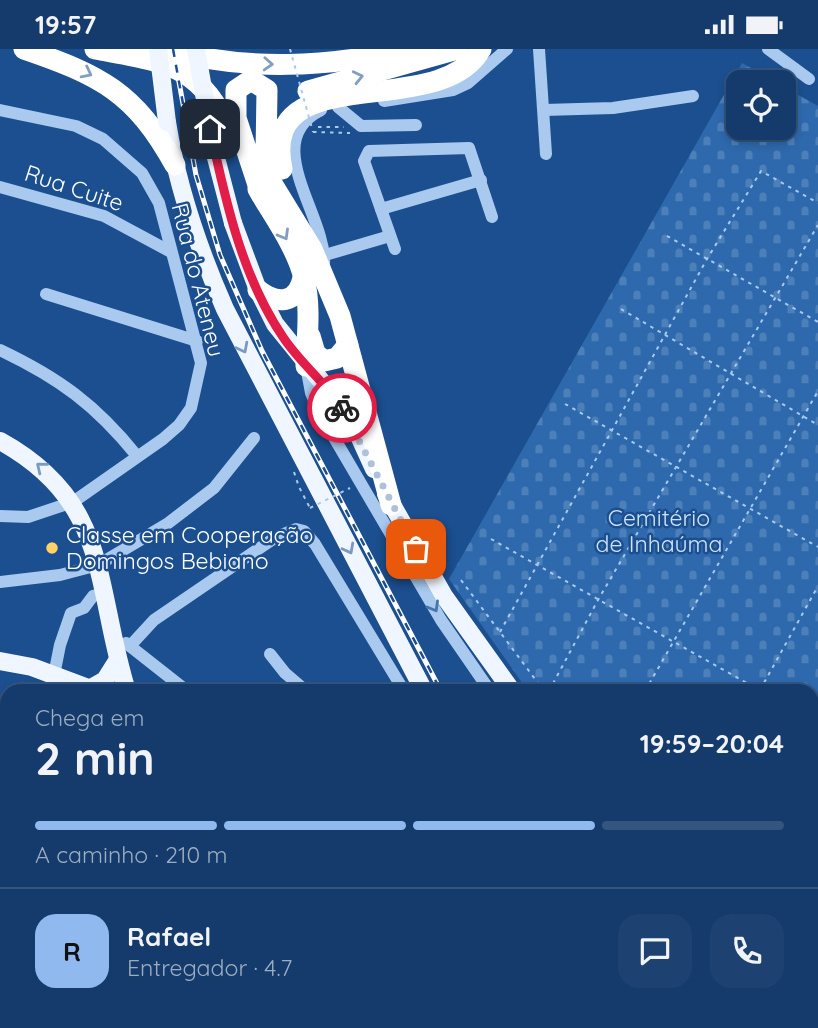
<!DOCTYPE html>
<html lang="pt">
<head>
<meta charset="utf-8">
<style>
	body { margin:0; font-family:Quicksand,sans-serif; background:#1d4271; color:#f1f3f6; height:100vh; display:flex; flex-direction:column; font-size:26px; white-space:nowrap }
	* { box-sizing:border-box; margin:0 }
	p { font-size:23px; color:#9dadc1 }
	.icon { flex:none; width:38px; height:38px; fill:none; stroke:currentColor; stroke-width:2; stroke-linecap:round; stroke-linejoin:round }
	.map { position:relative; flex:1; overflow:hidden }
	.drawer { position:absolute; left:0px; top:635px; width:819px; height:345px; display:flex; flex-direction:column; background:#143b6b; border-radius:21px 21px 0 0; box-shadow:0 4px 10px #0003,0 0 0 2px #33557e }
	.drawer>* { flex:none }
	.controls { position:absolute; left:726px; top:21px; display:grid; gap:14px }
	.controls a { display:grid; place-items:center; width:70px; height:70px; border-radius:14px; background:#143b6b; box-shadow:0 4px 10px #0003,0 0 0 2px #33557e; font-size:35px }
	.pin { position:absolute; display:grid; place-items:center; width:60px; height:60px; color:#fff; margin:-30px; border-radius:14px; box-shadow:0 4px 10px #0006 }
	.courier { position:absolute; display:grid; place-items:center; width:70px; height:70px; margin:-35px; border:5px solid #e11d48; border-radius:50%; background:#fff; color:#222; box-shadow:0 2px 9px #0007 }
	.head em { font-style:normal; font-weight:700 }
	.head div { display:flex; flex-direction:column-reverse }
	.head { display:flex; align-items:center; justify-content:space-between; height:119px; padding:0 35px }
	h1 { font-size:46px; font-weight:700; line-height:52px }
	.bar { display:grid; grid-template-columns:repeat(4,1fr); gap:10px 7px; align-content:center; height:84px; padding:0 35px }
	.bar i { height:9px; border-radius:5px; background:#33557e }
	.bar .selected { background:#90b9f0 }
	.bar p { grid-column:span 4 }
	.line { display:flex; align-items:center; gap:18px; padding:0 35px; border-top:2px solid #33557e }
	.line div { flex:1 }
	.round { display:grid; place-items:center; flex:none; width:74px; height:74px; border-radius:21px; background:#1d4271 }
	.status { display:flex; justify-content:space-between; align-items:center; height:49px; padding:0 35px; background:#143b6b; direction:ltr }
	.status svg { height:19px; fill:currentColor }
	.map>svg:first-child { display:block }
	.cemetery { fill:url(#cemetery-stones) }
	.park { fill:#2e69ad }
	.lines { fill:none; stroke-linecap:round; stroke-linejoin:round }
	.path { stroke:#a9c9ee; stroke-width:2; stroke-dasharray:3.5 5; stroke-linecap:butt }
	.minor { stroke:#a9c9ee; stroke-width:12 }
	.major { stroke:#f0f6ff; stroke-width:18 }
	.highway { stroke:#fff; stroke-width:21 }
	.rail-casing { stroke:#fff; stroke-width:5 }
	.rail { stroke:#1b4f8f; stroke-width:2.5; stroke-dasharray:8; stroke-linecap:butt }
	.path-bridge { stroke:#a9c9ee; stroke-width:2; stroke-dasharray:3.5 5; stroke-linecap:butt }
	.major-bridge { stroke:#f0f6ff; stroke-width:18 }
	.oneway { stroke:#829ec1 }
	.oneway2 { stroke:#7b9ac1 }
	.oneway3 { stroke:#4674ac }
	.done { stroke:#afc1d8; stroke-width:7; stroke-dasharray:0 12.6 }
	.route { stroke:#e11d48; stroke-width:9 }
	.poi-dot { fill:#ffd166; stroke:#1b4f8f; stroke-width:2.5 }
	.labels { text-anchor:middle; stroke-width:5; stroke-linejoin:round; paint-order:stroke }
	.street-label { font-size:23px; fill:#fff; stroke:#1b4f8f }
	.park-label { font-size:23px; fill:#cfe3fa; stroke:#1b4f8f }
	.poi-label { font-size:23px; fill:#fff; stroke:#1b4f8f; text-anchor:start }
</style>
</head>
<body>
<div class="status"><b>19:57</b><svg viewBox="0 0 49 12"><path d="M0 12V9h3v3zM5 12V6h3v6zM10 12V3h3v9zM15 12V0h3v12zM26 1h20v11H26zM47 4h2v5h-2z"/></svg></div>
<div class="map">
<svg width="818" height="979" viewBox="0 0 818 979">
	<defs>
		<pattern id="cemetery-stones" width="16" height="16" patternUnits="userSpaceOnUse" patternTransform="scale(1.75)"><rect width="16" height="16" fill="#2e69ad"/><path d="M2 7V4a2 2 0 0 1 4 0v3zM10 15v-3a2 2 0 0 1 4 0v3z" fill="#4d80b9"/></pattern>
	</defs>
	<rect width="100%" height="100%" fill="#1b4f8f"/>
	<!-- cemetery -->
	<path class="cemetery" d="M742 14 776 33H738V79H784V38L818 57V929L812 931V642H528L449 530Z"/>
	<!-- park -->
	<path class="park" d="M0 695 7 707V790L0 776Z"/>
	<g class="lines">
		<!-- path -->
		<g class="path">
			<path d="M318 78H344"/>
			<path d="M313 83 350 84"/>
			<path d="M667 187 818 273"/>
			<path d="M621 260 818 376"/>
			<path d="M565 355 818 498"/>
			<path d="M294 423 299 438 310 459"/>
			<path d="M491 490 761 642"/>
			<path d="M461 531 544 642"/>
			<path d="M500 583 707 210 761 122 818 154"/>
			<path d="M760 641 818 537"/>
			<path d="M549 642 598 551 818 176"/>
			<path d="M645 642 818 342"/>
			<path d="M812 671 818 675"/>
			<path d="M812 742 818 731"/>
			<path d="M812 807 818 811"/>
		</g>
		<!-- minor -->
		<g class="minor">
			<path d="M539 0 546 105"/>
			<path d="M768 0 809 30"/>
			<path d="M384 52 453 41 468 34 507 0"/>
			<path d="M338 58 361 77 416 76"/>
			<path d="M0 61 76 77 103 90 142 124 159 154 201 314 191 359 179 376 163 390 73 453 28 468 0 467"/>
			<path d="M321 61C258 92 327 167 324 215"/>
			<path d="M544 61 613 59 693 47"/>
			<path d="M0 138 104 167 171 203"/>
			<path d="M381 160 481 131"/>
			<path d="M395 200 364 112 369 102 469 99 492 168"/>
			<path d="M325 206 390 187"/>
			<path d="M46 245 197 292"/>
			<path d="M0 301C59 329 96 356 137 407"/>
			<path d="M306 317 311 344 319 363 441 571 490 642"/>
			<path d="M0 533 60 526 98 516 167 475 214 439 254 389"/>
			<path d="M126 594 187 642"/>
			<path d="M130 597 154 571 276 488 296 480 304 482 315 495 401 637 398 642"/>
			<path d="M270 605 285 624 306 642"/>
			<path d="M54 626 60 596 71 564 84 559 93 547 103 544"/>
			<path d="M0 680 7 682"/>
			<path d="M0 910 7 913"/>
			<path d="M812 944H818"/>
			<path d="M152 973 166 979"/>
			<path d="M718 973 722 979"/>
			<path d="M0 979 7 968"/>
			<path d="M419 979 420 973"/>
		</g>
		<!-- major -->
		<g class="major">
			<path d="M167 73C177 136 199 201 225 260L424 642"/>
			<path d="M233 174 258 241 275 275 339 354 354 376 374 420"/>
			<path d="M0 392C111 453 94 536 127 642"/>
			<path d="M386 445 444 547 512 642"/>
			<path d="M0 612 32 618 96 642"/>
			<path d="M91 639 105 631 117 612"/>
			<path d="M268 973 297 979"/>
			<path d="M649 973 654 979"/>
			<path d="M811 973 815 979"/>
			<path d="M215 979 216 973"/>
		</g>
		<!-- highway -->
		<g class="highway">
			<path d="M24 0C100 26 135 43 175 116"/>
			<path d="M95 0C164 13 202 14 231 87"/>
			<path d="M167 0C244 23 331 18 409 0"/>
			<path d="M308 42 458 0"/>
			<path d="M282 120C258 6 439 74 481 0"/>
			<path d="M258 140C274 168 296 197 304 229 311 257 307 288 306 317"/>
			<path d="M261 145 236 69V41L251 31 267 41 266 105 271 133 312 200 340 267 391 456"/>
			<path d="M258 241C277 256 297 255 303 229"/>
			<path d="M310 287 315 304 324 312 337 309 348 296"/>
		</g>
		<!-- rail casing -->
		<g class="rail-casing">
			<g id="rail">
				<path d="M173 0 196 126 220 206 262 302 441 642"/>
				<path d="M679 973 684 979"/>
			</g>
		</g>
		<!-- rail -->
		<use href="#rail" class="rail"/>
		<!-- path-bridge -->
		<g class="path-bridge">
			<path d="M290 0 313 83"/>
			<path d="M310 459 350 439"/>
		</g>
		<!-- major-bridge -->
		<g class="major-bridge">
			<path d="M158 0 167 73"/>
			<path d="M196 0 214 101 233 174"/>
		</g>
	</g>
	<!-- one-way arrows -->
	<defs><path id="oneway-chevron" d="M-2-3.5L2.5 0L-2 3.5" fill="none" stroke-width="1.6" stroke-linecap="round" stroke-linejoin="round" transform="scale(1.75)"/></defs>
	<g class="oneway">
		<use href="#oneway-chevron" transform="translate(268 15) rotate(3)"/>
		<use href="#oneway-chevron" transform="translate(87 24) rotate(27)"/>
		<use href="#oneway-chevron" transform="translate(358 28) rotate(-13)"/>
		<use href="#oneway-chevron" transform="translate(284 186) rotate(60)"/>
	</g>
	<g class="oneway2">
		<use href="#oneway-chevron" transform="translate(243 299) rotate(63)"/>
		<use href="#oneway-chevron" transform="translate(41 418) rotate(-141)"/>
		<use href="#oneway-chevron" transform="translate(349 500) rotate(62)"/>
	</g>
	<use class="oneway3" href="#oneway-chevron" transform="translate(434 558) rotate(60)"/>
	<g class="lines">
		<!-- done -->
		<path class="done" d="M342 359 416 500"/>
		<!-- route -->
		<path class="route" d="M210 80C225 150 242 228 283 288 300 314 325 333 342 359"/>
	</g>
	<!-- markers -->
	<circle class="poi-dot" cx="52" cy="499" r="7"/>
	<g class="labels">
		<!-- street labels -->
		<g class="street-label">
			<text transform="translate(74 139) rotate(18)" y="8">Rua Cuite</text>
			<text transform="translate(198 231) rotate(76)" y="8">Rua do Ateneu</text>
		</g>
		<!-- park labels -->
		<g class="park-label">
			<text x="659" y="477">Cemitério<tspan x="659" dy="26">de Inhaúma</tspan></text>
		</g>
		<!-- poi labels -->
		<g class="poi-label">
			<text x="66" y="494">Classe em Cooperação<tspan x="66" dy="26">Domingos Bebiano</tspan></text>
		</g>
	</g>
</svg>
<div class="controls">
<a><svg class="icon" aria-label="locate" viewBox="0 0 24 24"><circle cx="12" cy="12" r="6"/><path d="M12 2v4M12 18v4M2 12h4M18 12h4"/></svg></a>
</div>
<div class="pin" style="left:416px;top:500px;background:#ea580c"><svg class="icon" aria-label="bag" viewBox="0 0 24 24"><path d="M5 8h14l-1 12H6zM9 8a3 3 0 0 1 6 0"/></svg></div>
<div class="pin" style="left:210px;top:80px;background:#1f2937"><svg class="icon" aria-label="home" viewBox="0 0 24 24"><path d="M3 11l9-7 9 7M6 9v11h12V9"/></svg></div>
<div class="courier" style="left:342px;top:359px"><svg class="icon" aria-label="bike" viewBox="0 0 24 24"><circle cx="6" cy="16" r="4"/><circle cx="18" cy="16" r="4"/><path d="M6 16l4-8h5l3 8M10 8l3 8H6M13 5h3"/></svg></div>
<section class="drawer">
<div class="head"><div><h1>2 min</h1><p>Chega em</p></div><em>19:59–20:04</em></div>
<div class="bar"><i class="selected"></i><i class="selected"></i><i class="selected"></i><i></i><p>A caminho · 210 m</p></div>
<div class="line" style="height:126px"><b class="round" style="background:#90b9f0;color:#111">R</b><div><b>Rafael</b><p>Entregador · 4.7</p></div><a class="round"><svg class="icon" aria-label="chat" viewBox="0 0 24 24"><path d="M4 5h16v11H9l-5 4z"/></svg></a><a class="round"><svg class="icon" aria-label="phone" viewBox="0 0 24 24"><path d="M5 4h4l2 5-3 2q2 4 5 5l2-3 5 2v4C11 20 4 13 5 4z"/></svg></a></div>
</section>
</div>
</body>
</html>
